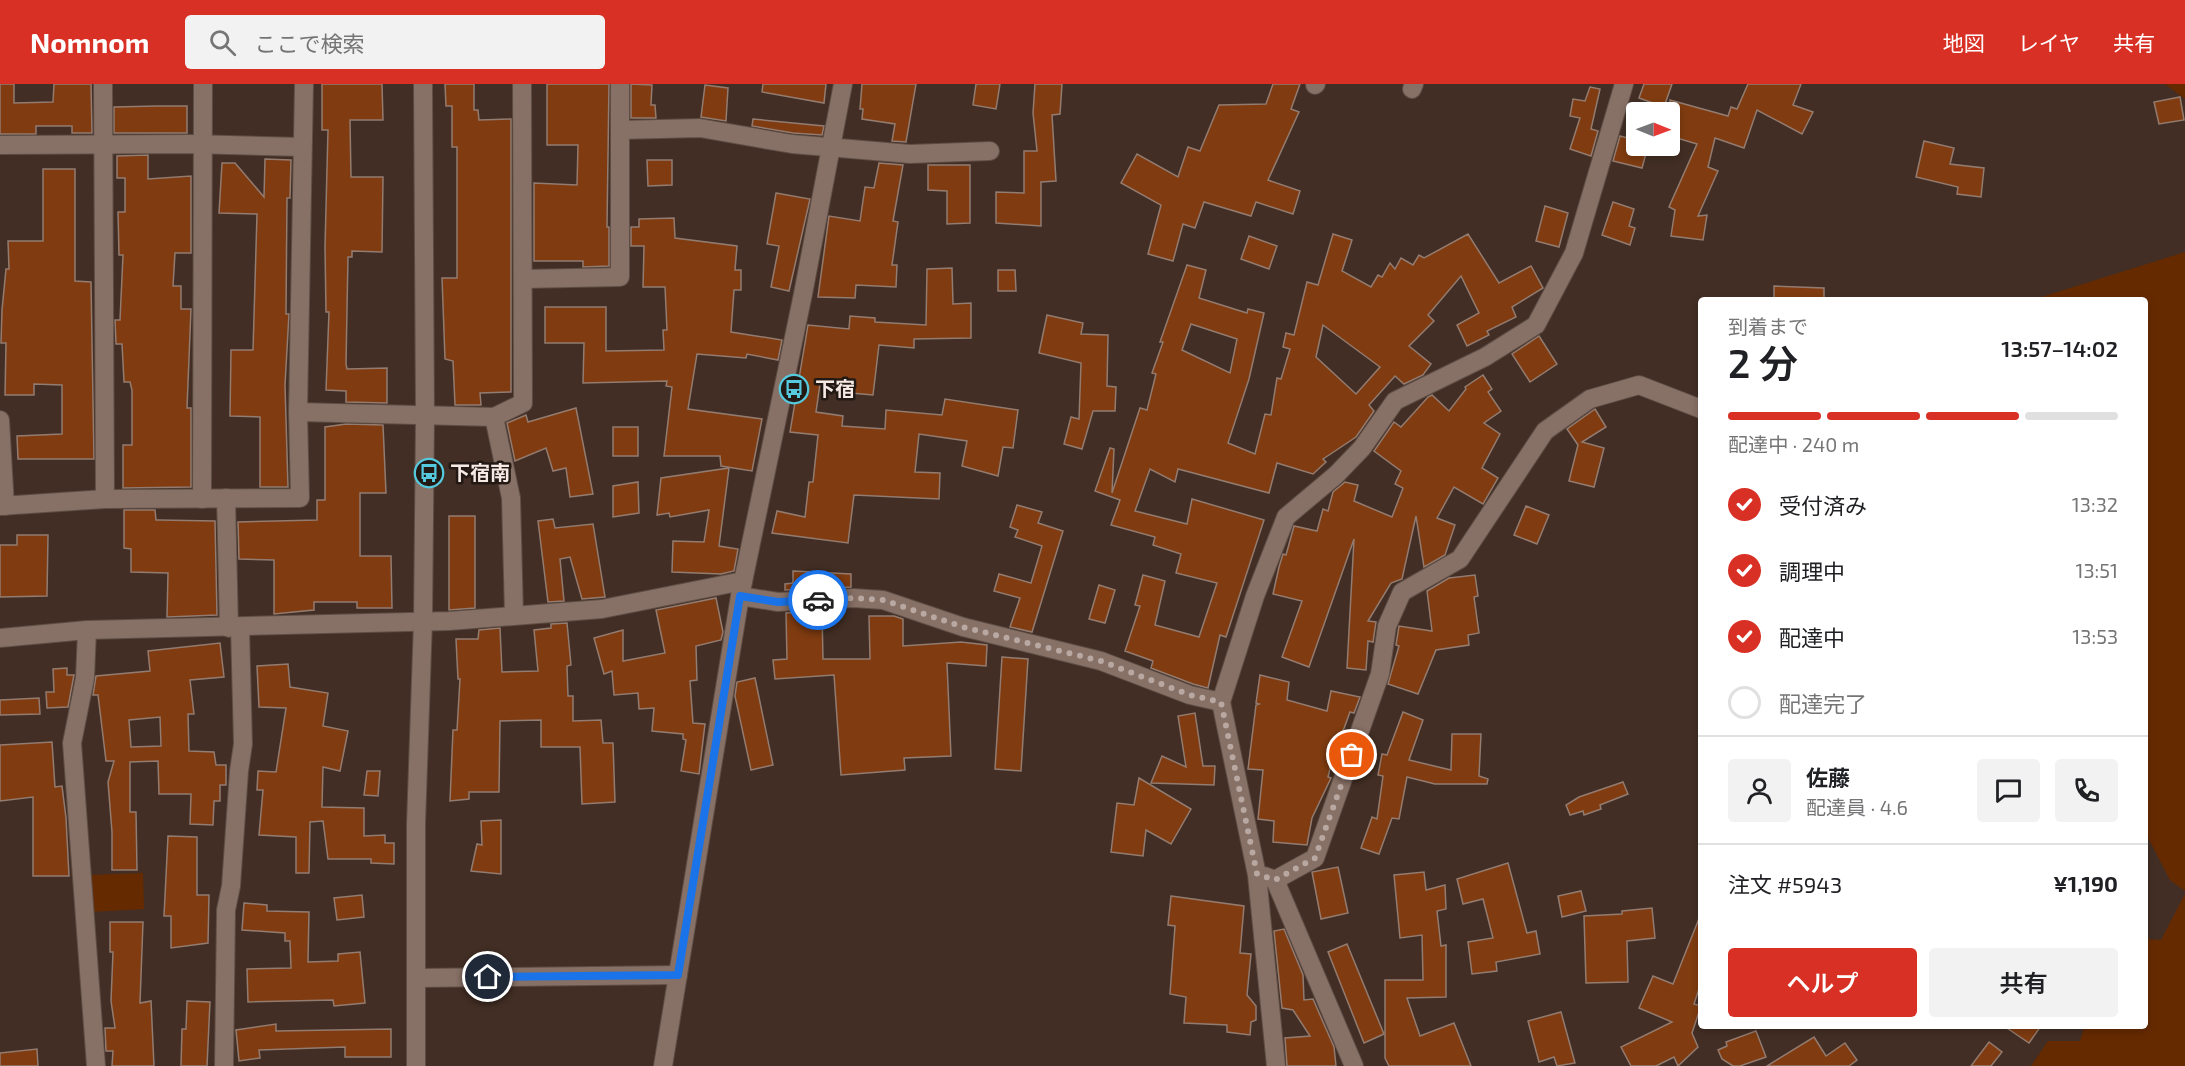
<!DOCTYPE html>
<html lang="ja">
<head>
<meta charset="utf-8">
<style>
	body { margin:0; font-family:"Exo 2","Noto Sans JP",sans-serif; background:#f2f2f2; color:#202124; height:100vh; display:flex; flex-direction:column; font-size:22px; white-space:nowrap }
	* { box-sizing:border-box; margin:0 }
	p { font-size:20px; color:#757577 }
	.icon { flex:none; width:33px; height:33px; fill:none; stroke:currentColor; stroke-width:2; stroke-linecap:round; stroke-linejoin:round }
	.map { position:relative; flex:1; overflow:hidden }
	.side { position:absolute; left:1698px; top:213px; width:450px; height:732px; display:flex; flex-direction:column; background:#fff; border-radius:6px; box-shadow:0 3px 9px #0003 }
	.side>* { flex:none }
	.needle { width:39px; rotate:91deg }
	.controls { position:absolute; left:1626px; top:18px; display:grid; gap:12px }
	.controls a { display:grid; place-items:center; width:54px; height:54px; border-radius:6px; background:#fff; box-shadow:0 3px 9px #0003; font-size:30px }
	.pin { position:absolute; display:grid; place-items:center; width:51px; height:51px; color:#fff; margin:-26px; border:3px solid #fff; border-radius:50%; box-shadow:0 2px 6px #0007 }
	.courier { position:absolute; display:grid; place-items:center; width:60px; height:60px; margin:-30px; border:4px solid #1a73e8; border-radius:50%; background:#fff; color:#222; box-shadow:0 2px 8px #0007 }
	.summary em { font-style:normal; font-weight:600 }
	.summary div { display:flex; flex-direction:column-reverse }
	.summary { display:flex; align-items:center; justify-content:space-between; height:102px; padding:0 30px }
	h1 { font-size:39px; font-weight:600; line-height:45px }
	.bar { display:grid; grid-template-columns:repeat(4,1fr); gap:9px 6px; align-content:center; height:72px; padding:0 30px }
	.bar i { height:8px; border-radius:4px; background:#e0e0e0 }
	.bar .on { background:#d93025 }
	.bar p { grid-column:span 4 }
	.line { display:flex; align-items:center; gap:15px; padding:0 30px; border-top:2px solid #e0e0e0 }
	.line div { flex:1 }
	.round { display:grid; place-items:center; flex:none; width:63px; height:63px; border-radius:6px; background:#f2f2f2 }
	ol { padding:0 30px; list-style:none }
	li { display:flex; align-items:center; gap:18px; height:66px }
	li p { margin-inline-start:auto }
	li .icon { padding:6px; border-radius:50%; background:#d93025; color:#fff; stroke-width:4 }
	li:last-child { color:#757577 }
	li i { width:33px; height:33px; border:3px solid #e0e0e0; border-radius:50% }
	.primary-button { display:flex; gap:12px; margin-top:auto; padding:12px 30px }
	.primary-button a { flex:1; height:69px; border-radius:6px; background:#d93025; color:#fff; font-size:24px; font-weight:600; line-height:69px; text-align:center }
	.primary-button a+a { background:#f2f2f2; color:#202124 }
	header { display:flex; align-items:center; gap:36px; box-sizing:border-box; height:84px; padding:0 30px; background:#d93025; color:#fff }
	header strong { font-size:28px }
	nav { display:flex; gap:33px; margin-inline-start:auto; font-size:21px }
	.search { width:420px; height:54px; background:#f2f2f2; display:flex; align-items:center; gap:15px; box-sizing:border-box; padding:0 21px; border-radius:6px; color:#757577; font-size:22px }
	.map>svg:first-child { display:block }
	.green { fill:#662a00 }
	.building { fill:#803c10; stroke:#937b70; stroke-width:1.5; fill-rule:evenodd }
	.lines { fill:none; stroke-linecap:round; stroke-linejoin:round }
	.minor-casing { stroke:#5e4d45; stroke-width:20 }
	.tertiary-casing { stroke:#5e4d45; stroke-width:20 }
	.minor { stroke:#877065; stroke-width:18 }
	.tertiary { stroke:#877065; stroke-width:18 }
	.done { stroke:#b8a8a1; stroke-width:6; stroke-dasharray:0 10.8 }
	.route { stroke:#1a73e8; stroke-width:8 }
	.labels { text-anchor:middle; stroke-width:5; stroke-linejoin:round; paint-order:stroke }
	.poi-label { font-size:20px; font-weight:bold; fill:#f7eae4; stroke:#221914; text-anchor:start }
</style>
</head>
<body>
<header>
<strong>Nomnom</strong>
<div class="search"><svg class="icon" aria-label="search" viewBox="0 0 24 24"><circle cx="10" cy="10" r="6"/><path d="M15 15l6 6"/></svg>ここで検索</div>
<nav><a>地図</a><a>レイヤ</a><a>共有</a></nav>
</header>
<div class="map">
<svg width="2185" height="982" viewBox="0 0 2185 982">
	<rect width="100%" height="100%" fill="#422e24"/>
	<!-- green -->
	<g class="green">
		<path d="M2165 0H2185V15Z"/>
		<path d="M2185 168V807L2170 796 2145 748V216H2032Z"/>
		<path d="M143 789 144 825 91 828 89 791Z"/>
		<path d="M2185 810V982H2031L2048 957H2080L2085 942H2145V855L2161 856Z"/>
	</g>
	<!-- building -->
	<g class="building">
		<path d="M0 0H14V19L53 18 54 0H91L92 49H72V42H36V50H0Z"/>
		<path d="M322 0H382L383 36H350L351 93H383L382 168 352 167V173H348L346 280 347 285 387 284V319L346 318V307L326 306 329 228H326L325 163 328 46H322Z"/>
		<path d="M445 0H474V26H478L479 36 511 35V308L480 309 481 321H455L453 277 445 275 442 194H457V63H452V22H446Z"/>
		<path d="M547 0H609L607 143H609V182L583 183V177H534V99L577 101 578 61H547Z"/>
		<path d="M631 0 652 1 651 21H655L656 34H631Z"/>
		<path d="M763 0H826L824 19 762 8Z"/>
		<path d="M862 0H916L906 58 892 57 895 40 862 35 863 25H860Z"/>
		<path d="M976 0H1000L996 25 973 21Z"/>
		<path d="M1035 0H1062L1060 30 1052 31 1056 97 1041 98V142L996 139V108L1024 109V67H1037L1033 29Z"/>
		<path d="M1273 0H1300L1291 25 1299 28 1268 96 1300 107 1293 130 1256 118 1251 132 1204 118 1195 144 1183 140 1173 177 1148 170 1161 121 1121 99 1137 70 1178 93 1188 63 1200 67 1219 21 1266 20Z"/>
		<path d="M1644 0H1672L1664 23 1639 14Z"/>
		<path d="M1748 0H1801L1793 21 1813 28 1802 50 1757 26 1744 64 1715 54 1708 83 1718 87 1698 132 1707 131 1703 156 1671 152 1675 126 1669 123 1697 60 1670 52V16L1728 32 1731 23 1737 25Z"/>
		<path d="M705 1 728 4 726 37 701 33Z"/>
		<path d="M1590 3 1600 5 1591 45 1598 47 1591 72 1570 65 1580 34 1570 32 1573 15 1585 17Z"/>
		<path d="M2180 13 2184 36 2159 40 2154 18Z"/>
		<path d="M157 22H187V49H114V23Z"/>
		<path d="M753 35 824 42 822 51 793 49 752 42Z"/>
		<path d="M1620 52 1636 56V62H1648L1642 84 1613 77Z"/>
		<path d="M1924 57 1954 64 1950 80 1984 84 1981 113 1957 110 1958 103 1916 93Z"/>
		<path d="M148 71V95L191 92V169H175L173 202H181V225H191L187 324H191V403L123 404V361H132V306L130 298H124L122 260H116L115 236H120L123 171H119L118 128H125V94H117V72Z"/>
		<path d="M265 75 291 76 290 114H287L286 230H289L285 301 288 403H260V333L230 332 231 266H253L257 130 219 129 222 79H235L264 113Z"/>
		<path d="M647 76H672V101L648 102Z"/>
		<path d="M879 79 903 81 893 137 898 138 892 181H897L896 203 856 201 855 214 818 213 829 132 860 137 865 103 874 104Z"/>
		<path d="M928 81H970V139L947 140V107L928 106Z"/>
		<path d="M43 85H75V197L91 198 94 375H18L17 352 62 350V301L34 300V311H5L6 259H1L2 226 6 185H9L8 157H43Z"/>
		<path d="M776 109 810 115 789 207 771 203 779 162 767 160Z"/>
		<path d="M1613 118 1634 125 1629 142 1635 144 1630 161 1602 151Z"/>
		<path d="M1545 122 1568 129 1559 163 1536 157Z"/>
		<path d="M674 134 675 154 737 162 735 186H741V206H734L731 248 782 256 778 276 747 270 746 274 697 270 688 325 762 335 752 387 721 382 720 372H664L672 303 666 302 667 297 583 299 584 259H545V223H606V267L664 266 663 246H667L665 203H643L644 162H631V143H639V135Z"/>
		<path d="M1333 150 1352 156 1342 187 1371 203 1378 191 1382 193 1390 179 1395 185 1401 174 1413 181 1419 171 1424 174 1468 150 1499 199 1531 182 1543 204 1512 223 1516 233 1487 247 1489 251 1467 262 1457 241 1479 229 1461 192 1428 231 1434 237 1409 262 1431 280 1423 291 1404 300 1395 292 1369 321 1374 327 1356 353 1323 375 1326 378 1313 390 1277 379 1269 409 1178 385 1175 398 1150 385 1135 427 1187 440 1192 415 1264 436 1226 553 1220 551 1208 604 1193 600 1151 584 1153 577 1125 567 1140 522 1135 521 1143 491 1165 497 1155 541 1199 553 1217 499 1176 489 1181 470 1153 461 1155 453 1111 441 1120 416 1095 407 1110 364 1114 365 1112 409 1140 324 1147 326 1156 290 1152 289 1163 258H1160L1187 181 1206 186 1199 214 1247 229 1248 225 1264 229 1249 295 1228 359 1255 370 1265 330 1271 331 1277 294 1281 295 1290 265 1283 263 1286 249 1294 251 1307 198 1318 201ZM1191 240 1237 255 1230 289 1182 266ZM1323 241 1380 283 1356 310 1316 273Z"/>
		<path d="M1249 152 1277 162 1269 185 1241 175Z"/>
		<path d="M952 184 953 220 971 219V254L914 255V264L879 261 873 311 851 309 852 304 820 300 816 328 843 332 842 342 885 345 886 326 942 331 945 315 1018 326 1013 364 1003 363 998 392 962 382 967 357 919 350 915 388 940 389 939 415 854 411 848 459 772 449 777 427 805 433 809 398H813L818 351 790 348 808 241 849 245 850 232 875 234V238L926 241 927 185Z"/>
		<path d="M998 186H1015L1016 207H998Z"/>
		<path d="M1774 202 1824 204V216H1774Z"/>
		<path d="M1047 231 1083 239 1081 250 1108 251 1107 302 1116 303 1115 327H1093L1082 365 1064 360 1071 333 1079 335 1081 279 1039 269Z"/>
		<path d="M1539 252 1557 280 1530 298 1512 270Z"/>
		<path d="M1483 291 1492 305 1488 308 1501 327 1484 339 1500 350 1482 384 1498 394 1483 420 1454 403 1437 434 1455 441 1445 471 1424 483 1416 432 1402 495 1391 499 1368 537 1376 538 1373 558 1368 557 1366 586 1347 584 1354 455 1309 583 1282 573 1302 517 1273 510 1279 483 1283 470 1286 471 1294 442 1317 447 1323 425 1328 427 1333 408 1345 398 1358 401 1354 417 1392 433 1403 404 1395 400 1401 387 1374 367 1394 338 1401 343 1428 313 1432 311 1449 327 1466 305 1465 303Z"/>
		<path d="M576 324 593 410 570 413 566 384 553 387 546 364 515 377 507 339 526 331 528 338Z"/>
		<path d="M1595 325 1606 343 1582 358 1604 364 1594 403 1569 397 1578 361 1567 345Z"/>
		<path d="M346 340 383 341 386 409H360V472H391L392 524H357V518H314V526L274 530V476L239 475 238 438 317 436V416H325V343Z"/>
		<rect x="613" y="343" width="25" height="29"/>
		<path d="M729 384 719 462 738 465 734 487 721 490 672 488 673 457 704 458 709 426 670 433 669 429 657 431 661 394Z"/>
		<path d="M638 398 639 429 613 433V402Z"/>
		<path d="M1017 421 1042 428 1038 439 1063 447 1032 548 1010 543 1020 514 994 507 999 490 1031 499 1042 462 1015 453 1018 446 1010 443Z"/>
		<path d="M1526 422 1549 431 1537 460 1514 451Z"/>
		<path d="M124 426H155L156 436H159L215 437 217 531 167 533 168 489 131 488V465L124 464Z"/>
		<path d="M449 432H475V524L449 526Z"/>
		<path d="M553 435 555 444 593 440 605 513 582 515 570 473 560 475 564 517 548 518 538 437Z"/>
		<path d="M17 451H48L47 512 0 513V461H17Z"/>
		<path d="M793 487 851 490V503L785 506V500L793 499Z"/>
		<path d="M1475 491 1478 512 1474 513 1479 549 1468 551 1469 561 1436 566 1418 610 1388 600 1399 562 1396 561 1399 542 1432 547 1427 507 1449 494Z"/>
		<path d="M1099 501 1115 506 1105 539 1089 535Z"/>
		<path d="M716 514 723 548 721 556 696 562 697 596 690 597 693 639 705 640 699 690 681 687 686 656 683 655V650L652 647 654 624 639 625 638 609 614 611 612 587 604 590 594 554 623 546V577L665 569 656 526Z"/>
		<path d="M822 527 823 575H870L869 532H894L903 535V562L961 558 987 561 986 582 947 579 951 672 904 674 905 686 841 691 834 591 775 595 773 576 787 575 786 529Z"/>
		<path d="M567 539 571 581 567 582 568 612H573V637L601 636 603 659H613L615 718 582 720 580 663H541V636L500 637 499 708H469V715L450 717 453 646H457L460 595H458L456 555H478L479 546 500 544 502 588 538 587 534 546 551 544V540Z"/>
		<path d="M220 559 224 593 190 596 194 630H188L189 667 214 668 216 681H226V701H220V717H214L213 741 190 740 191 710H159L158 677 130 678V728H136L137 786H112V748L108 698 114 677H106L98 611H93L96 592 150 587 148 567ZM160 633 161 662 131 663 129 636Z"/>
		<path d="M1002 573 1028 575 1021 687 995 685Z"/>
		<path d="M288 580 290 603 328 609 323 642 348 647 340 687 323 683 322 723 364 724V752L385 751V759H394V780L371 779V775H328L323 737 310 738 309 789H296V753L259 751 263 706H257L258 687 276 688 286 624 259 623 257 582Z"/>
		<path d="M67 584V591H74L68 623 47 624 46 608H54L53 585Z"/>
		<path d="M1260 591 1289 598 1287 616 1327 627 1331 607 1360 613 1354 629 1350 628 1338 661 1336 660 1328 693 1331 694 1312 734 1307 761 1273 758 1274 737 1258 735 1263 686 1248 685 1256 621 1259 620 1256 619Z"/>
		<path d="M755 594 773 681 751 686 735 612 737 598Z"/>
		<path d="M39 614 40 630 0 631V616Z"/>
		<path d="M1403 628 1423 636 1409 676 1451 686 1452 650H1481L1479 692 1488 695 1487 700H1435L1407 693 1399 735 1392 734 1379 770 1361 764 1372 733 1377 735 1383 692 1378 691 1382 670 1387 671Z"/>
		<path d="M1195 629 1203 682H1215L1214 701 1151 699 1162 672 1186 683 1178 632Z"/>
		<path d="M52 658 55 703 62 702 66 734 69 792H33V713L0 717V661Z"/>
		<path d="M367 687H380L378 712 364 711Z"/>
		<path d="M1139 694 1191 725 1171 760 1146 746 1143 772 1111 768 1117 719 1134 721Z"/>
		<path d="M1623 698 1628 710 1600 721 1601 725 1584 731 1583 727 1570 731 1566 721 1579 713Z"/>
		<path d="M501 736V790L471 787 477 760 482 761 481 737Z"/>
		<path d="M168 752 197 753V811H209L208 859 171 864V832H164Z"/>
		<path d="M1508 779 1527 849 1536 847 1540 870 1496 878 1497 887 1472 890 1468 858 1493 854 1483 815 1463 820 1457 795Z"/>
		<path d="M1338 783 1348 829 1321 835 1312 788Z"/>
		<path d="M1424 788 1426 806 1445 801 1446 825 1437 827 1441 862 1446 861V913L1407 914 1420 952 1454 939 1471 982H1389L1385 974V896H1423L1422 851 1400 854 1394 791Z"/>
		<path d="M1581 807 1586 827 1562 833 1558 812Z"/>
		<path d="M362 811 364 833 337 836 334 814Z"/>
		<path d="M1171 812 1244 822 1240 869 1251 870 1247 911 1256 922V936L1251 938 1250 951 1227 948V941L1184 939 1186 913 1170 910 1175 842 1168 841Z"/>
		<path d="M244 819 267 821V827L309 828 308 878 338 877V870L360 868 365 919 334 922 333 916 248 918 247 885 291 884 290 857H285V849L242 846Z"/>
		<path d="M1652 824 1655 854 1627 857 1628 898 1586 899 1584 832 1622 830V827Z"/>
		<path d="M1700 832 1701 899 1694 920 1701 922 1692 949 1698 963 1678 982 1674 973 1656 982H1631L1621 963 1672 938 1639 924 1653 892 1673 900Z"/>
		<path d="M110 838H143L140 919 151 917 154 982H112L113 967H106L105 944H115L111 917 113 868H110Z"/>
		<path d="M1284 845 1303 891 1304 916 1313 915 1334 963 1336 982H1287L1285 954 1310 952 1293 926 1282 924 1274 847Z"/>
		<path d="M1347 860 1384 950 1364 959 1328 868Z"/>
		<path d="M187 917 210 918 207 982H181L182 945H186Z"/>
		<path d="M1561 928 1575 979 1557 982 1554 973 1539 978 1528 937Z"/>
		<path d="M276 940V947L391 945V973H345V963L259 966 260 974 239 977 236 946Z"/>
		<path d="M2004 942H2041L2029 959Z"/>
		<path d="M1756 947 1766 973 1740 982H1733L1722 975 1718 966 1727 962 1726 958Z"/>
		<path d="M1814 953 1826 972 1845 959 1857 976 1849 982H1767Z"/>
		<path d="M1989 958 2002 968 1991 982H1971Z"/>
		<path d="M37 965 38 982H0V969Z"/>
	</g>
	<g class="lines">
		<!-- minor casing -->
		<g class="minor-casing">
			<g id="minor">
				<path d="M103 0 105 415"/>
				<path d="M1315 1 1316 0"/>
				<path d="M1412 5 1414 0"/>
				<path d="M620 46 700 44 792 60 910 70 990 67"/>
				<path d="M0 61 190 60 302 63"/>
				<path d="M523 195 620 193V0"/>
				<path d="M298 328 494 333 523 319 522 0"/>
				<path d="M494 333 511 414 514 531"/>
				<path d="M0 336 5 422"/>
				<path d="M226 414 229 544"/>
				<path d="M202 415 203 0"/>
				<path d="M0 422 105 415 300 414 298 328 304 0"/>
				<path d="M740 512 778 518 854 514 883 516 963 543 1101 577 1190 611 1221 618"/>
				<path d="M87 546 85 594 72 659 96 982"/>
				<path d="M0 554 87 546 449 537 602 525 743 497"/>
				<path d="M1264 792 1275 796 1354 982"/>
				<path d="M1275 796 1315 774 1380 590 1387 542 1402 508 1460 475 1545 347 1590 315 1639 301 1701 325"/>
				<path d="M224 982 226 826 231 802 239 687 243 660 240 543"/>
				<path d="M663 982 740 512 803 210 843 0"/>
				<path d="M1276 982 1257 791 1221 618 1255 512 1286 433 1336 391 1362 364 1395 317 1485 273 1536 241 1574 169 1624 0"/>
			</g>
		</g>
		<!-- tertiary casing -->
		<g class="tertiary-casing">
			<g id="tertiary">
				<path d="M416 894 678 891"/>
				<path d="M416 982V740L423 537 425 332 423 0"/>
			</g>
		</g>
		<!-- minor -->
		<use href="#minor" class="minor"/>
		<!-- tertiary -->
		<use href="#tertiary" class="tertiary"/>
	</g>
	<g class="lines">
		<!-- done -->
		<path class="done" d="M818 516 854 514 883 516 963 543 1101 577 1190 611 1221 618 1257 790 1275 796 1315 774 1352 671"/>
		<!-- route -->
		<path class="route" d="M488 893 678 891 740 512 778 518 818 516"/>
	</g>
	<!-- icons -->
	<defs>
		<g id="bus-ring" transform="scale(1.5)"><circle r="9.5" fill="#221914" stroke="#55cadf" stroke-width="1.5"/><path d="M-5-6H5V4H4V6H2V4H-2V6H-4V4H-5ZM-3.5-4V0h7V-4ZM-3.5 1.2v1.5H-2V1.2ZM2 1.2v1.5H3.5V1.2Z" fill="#55cadf"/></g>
	</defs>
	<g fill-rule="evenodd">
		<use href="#bus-ring" x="794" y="305"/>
		<use href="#bus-ring" x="429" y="389"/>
	</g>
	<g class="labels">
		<!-- poi labels -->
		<g class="poi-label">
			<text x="815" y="312">下宿</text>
			<text x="450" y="396">下宿南</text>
		</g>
	</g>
</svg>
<div class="controls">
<a><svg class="needle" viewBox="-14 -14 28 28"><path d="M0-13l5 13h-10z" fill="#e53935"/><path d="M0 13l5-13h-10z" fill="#757577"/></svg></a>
</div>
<div class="pin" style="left:1352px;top:671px;background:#ea580c"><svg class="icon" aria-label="bag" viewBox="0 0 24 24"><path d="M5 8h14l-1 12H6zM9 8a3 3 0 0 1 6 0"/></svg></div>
<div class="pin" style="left:488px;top:893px;background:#1f2937"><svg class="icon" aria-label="home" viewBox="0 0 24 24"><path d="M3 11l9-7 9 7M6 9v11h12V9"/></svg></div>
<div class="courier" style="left:818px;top:516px"><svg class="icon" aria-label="car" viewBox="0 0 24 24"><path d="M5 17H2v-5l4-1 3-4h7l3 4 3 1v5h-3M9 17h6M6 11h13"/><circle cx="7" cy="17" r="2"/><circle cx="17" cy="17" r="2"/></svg></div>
<section class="side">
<div class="summary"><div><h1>2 分</h1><p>到着まで</p></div><em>13:57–14:02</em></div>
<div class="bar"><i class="on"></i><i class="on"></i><i class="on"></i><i></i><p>配達中 · 240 m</p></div>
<ol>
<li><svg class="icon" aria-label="check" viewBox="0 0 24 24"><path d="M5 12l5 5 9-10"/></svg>受付済み<p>13:32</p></li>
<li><svg class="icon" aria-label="check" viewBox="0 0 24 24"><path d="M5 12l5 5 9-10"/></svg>調理中<p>13:51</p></li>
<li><svg class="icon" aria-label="check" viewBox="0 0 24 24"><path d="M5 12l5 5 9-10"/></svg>配達中<p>13:53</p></li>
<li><i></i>配達完了</li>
</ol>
<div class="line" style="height:108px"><a class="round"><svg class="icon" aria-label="person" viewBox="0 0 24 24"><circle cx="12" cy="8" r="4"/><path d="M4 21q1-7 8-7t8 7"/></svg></a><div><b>佐藤</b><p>配達員 · 4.6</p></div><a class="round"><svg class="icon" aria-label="chat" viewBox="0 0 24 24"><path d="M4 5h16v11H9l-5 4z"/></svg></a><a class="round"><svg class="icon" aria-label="phone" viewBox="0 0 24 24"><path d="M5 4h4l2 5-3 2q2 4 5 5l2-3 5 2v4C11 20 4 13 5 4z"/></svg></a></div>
<div class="line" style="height:78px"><div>注文 #5943</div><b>¥1,190</b></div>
<div class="primary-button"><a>ヘルプ</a><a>共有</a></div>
</section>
</div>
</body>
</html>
